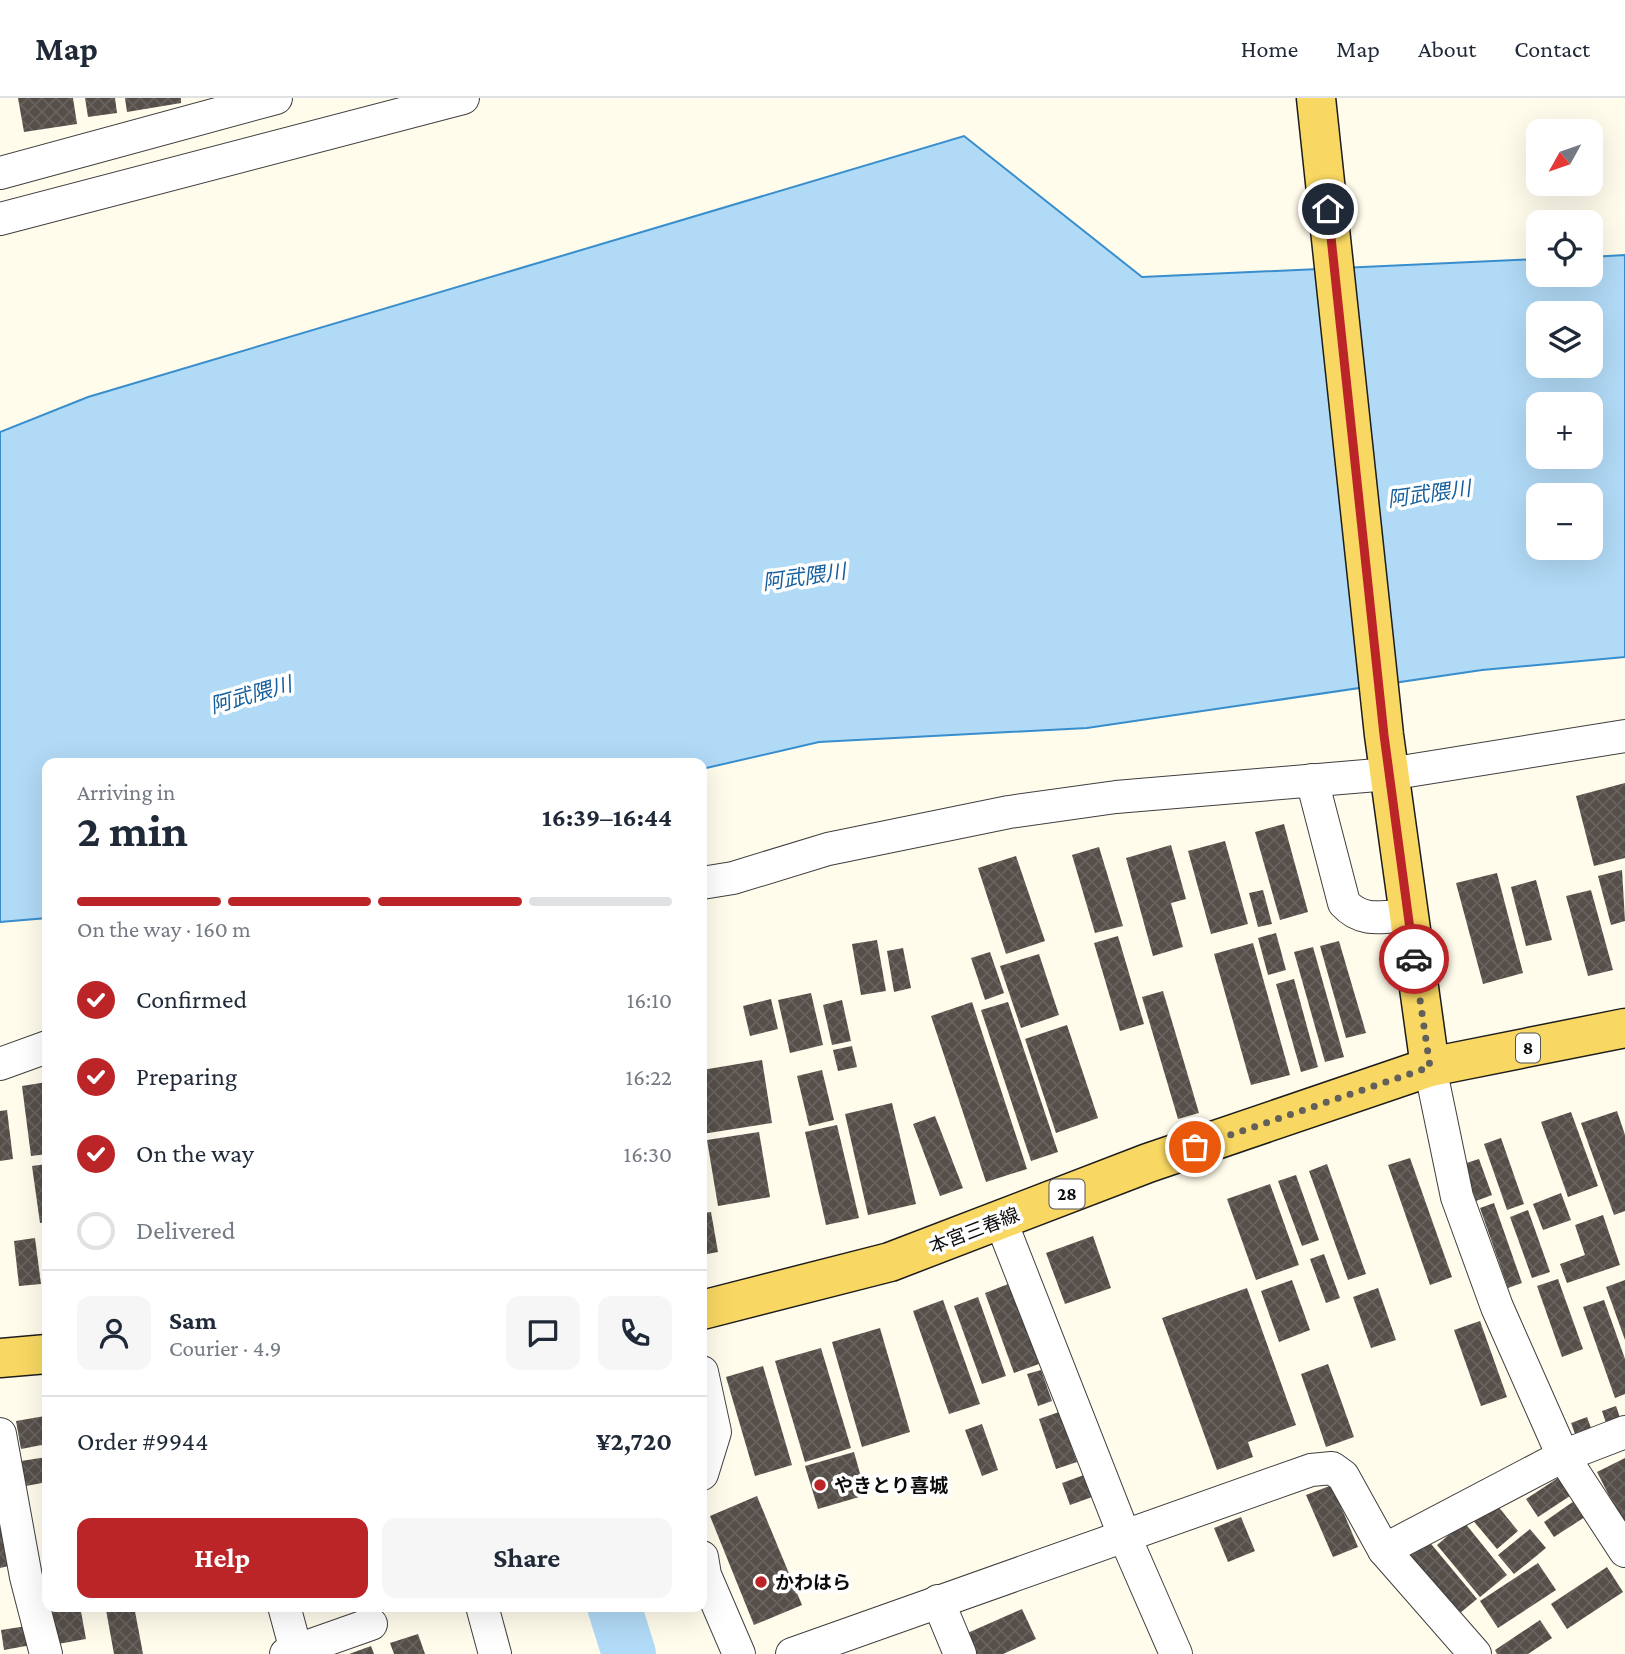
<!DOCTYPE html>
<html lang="en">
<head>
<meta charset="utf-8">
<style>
	body { margin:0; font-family:"Crimson Pro","Noto Sans JP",serif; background:#f6f6f7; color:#1f2937; height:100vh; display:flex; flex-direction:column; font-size:26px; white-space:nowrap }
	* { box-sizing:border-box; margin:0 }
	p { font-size:23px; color:#747a83 }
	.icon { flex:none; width:38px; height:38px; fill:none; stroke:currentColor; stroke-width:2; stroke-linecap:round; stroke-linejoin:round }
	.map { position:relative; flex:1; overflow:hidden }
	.panel { position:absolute; left:42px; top:660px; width:665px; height:854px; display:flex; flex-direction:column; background:#fff; border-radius:14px; box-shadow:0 7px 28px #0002 }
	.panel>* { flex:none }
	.needle { width:46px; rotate:230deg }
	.buttons { position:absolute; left:1526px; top:21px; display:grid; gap:14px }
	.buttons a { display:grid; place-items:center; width:77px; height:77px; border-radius:14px; background:#fff; box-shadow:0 7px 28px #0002; font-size:35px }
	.pin { position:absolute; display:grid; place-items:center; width:60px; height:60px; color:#fff; margin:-30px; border:4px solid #fff; border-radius:50%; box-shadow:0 2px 7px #0007 }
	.courier { position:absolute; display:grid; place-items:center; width:70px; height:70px; margin:-35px; border:5px solid #bc2528; border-radius:50%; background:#fff; color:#222; box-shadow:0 2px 9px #0007 }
	.head em { font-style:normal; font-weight:700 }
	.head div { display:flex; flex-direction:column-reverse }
	.head { display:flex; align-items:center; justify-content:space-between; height:119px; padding:0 35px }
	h1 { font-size:46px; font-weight:700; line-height:52px }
	.bar { display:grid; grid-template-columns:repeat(4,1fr); gap:10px 7px; align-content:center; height:84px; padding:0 35px }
	.bar i { height:9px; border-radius:5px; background:#e0e1e3 }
	.bar .on { background:#bc2528 }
	.bar p { grid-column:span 4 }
	.line { display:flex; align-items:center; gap:18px; padding:0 35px; border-top:2px solid #e0e1e3 }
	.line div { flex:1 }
	.round { display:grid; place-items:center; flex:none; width:74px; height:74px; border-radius:14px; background:#f6f6f7 }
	ol { padding:0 35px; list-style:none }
	li { display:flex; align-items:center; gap:21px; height:77px }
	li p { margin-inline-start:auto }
	li .icon { padding:7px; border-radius:50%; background:#bc2528; color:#fff; stroke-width:4 }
	li:last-child { color:#747a83 }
	li i { width:38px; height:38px; border:4px solid #e0e1e3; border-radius:50% }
	.primary-button { display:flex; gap:14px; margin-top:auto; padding:14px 35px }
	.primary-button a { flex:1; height:80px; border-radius:14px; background:#bc2528; color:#fff; font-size:28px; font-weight:700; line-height:80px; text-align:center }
	.primary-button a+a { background:#f6f6f7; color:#1f2937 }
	header { display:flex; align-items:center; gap:42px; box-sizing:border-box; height:98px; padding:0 35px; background:#fff; border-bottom:2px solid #e0e1e3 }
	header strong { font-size:33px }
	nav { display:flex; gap:38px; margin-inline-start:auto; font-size:24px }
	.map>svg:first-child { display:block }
	.water { fill:#b1daf6; stroke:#388ecd; stroke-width:2; fill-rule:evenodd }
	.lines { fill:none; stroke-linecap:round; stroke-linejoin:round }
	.river { stroke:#b1daf6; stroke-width:54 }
	.building { fill:url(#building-cross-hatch) }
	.minor-casing { stroke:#3f3f3f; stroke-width:34 }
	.major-casing { stroke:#1d1d1d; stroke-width:41 }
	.minor { stroke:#fff; stroke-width:32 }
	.major { stroke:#f8d762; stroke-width:38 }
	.done { stroke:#61605a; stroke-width:7; stroke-dasharray:0 12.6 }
	.route { stroke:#bc2528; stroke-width:9 }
	.poi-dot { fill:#bc2528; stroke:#fff; stroke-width:2.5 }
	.labels { text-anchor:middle; stroke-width:7; stroke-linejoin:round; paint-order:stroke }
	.shield { fill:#fff; stroke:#555; stroke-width:2 }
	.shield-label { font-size:18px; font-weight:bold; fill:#0c0c0c }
	.street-label { font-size:19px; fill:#0c0c0c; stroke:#fff }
	.poi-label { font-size:19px; font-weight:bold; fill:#0c0c0c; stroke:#fff; text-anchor:start }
	.water-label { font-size:21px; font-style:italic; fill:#165f9d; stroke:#fff }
</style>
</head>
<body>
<header>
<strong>Map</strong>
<nav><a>Home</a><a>Map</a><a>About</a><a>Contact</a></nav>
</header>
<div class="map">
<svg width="1625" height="1556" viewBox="0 0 1625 1556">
	<defs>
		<pattern id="building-cross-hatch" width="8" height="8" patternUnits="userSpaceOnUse" patternTransform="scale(1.75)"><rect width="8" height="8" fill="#554e49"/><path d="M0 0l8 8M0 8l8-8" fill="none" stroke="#68635f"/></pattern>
	</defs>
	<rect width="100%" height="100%" fill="#fffcec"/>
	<!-- water -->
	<path class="water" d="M964 38 1142 179 1538 161V177H1591V159L1625 157V559L1482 572 1087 630 819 644 702 671V665H47V820L0 824V334L88 299ZM1538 215H1591V268H1538ZM1538 306H1591V359H1538ZM1538 397H1591V450H1538Z"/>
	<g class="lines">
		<!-- river -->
		<path class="river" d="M614 1508 629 1556"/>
	</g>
	<!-- building -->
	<g class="building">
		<path d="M18 0H73L77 26 24 34Z"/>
		<path d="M85 0H115L117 15 88 19Z"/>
		<path d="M125 0H181V5L127 14Z"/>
		<path d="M1625 685V760L1594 768 1576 698Z"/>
		<path d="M1284 726 1308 814 1280 822 1255 734Z"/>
		<path d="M1225 743 1248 826 1211 836 1188 753Z"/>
		<path d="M1171 747 1186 801 1171 805 1183 849 1153 858 1126 760Z"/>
		<path d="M1099 749 1123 828 1095 835 1072 757Z"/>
		<path d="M1016 758 1045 843 1006 856 978 770Z"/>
		<path d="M1622 772 1625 823 1611 827 1598 778Z"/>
		<path d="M1497 775 1523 875 1483 886 1456 785Z"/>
		<path d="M1536 782 1552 842 1526 848 1511 789Z"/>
		<path d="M1263 792 1272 826 1258 829 1249 795Z"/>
		<path d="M1591 792 1613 872 1588 878 1566 798Z"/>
		<path d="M1276 835 1286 872 1268 877 1258 840Z"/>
		<path d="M1118 838 1144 926 1120 933 1094 845Z"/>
		<path d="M877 842 886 893 861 897 852 846Z"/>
		<path d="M1339 843 1366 935 1346 940 1320 848Z"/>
		<path d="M1253 845 1290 977 1251 987 1214 856Z"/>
		<path d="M1313 849 1344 959 1325 964 1294 854Z"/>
		<path d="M903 850 911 890 894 894 887 853Z"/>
		<path d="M990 854 1004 895 985 902 971 860Z"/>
		<path d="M1039 856 1059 917 1021 930 1000 868Z"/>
		<path d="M1294 881 1318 969 1301 974 1276 886Z"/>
		<path d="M1163 893 1199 1015 1178 1021 1142 899Z"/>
		<path d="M811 895 823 947 790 955 778 902Z"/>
		<path d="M771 901 778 931 750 938 743 908Z"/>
		<path d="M842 902 851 943 832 947 823 907Z"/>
		<path d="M972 904 1027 1071 986 1084 931 918Z"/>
		<path d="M1008 904 1058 1054 1031 1063 981 912Z"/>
		<path d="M1067 927 1098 1020 1056 1035 1025 941Z"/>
		<path d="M852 948 857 969 838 973 833 952Z"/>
		<path d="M762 962 772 1025 702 1036V972Z"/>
		<path d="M822 972 834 1022 809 1028 797 978Z"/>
		<path d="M47 984V1056L31 1058 22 988Z"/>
		<path d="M892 1005 916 1106 868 1117 845 1016Z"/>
		<path d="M7 1012 13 1061 0 1063V1013Z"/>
		<path d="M1617 1013 1625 1037V1113L1614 1117 1581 1025Z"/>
		<path d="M1571 1014 1598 1088 1568 1099 1541 1024Z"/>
		<path d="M935 1018 963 1090 940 1098 913 1026Z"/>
		<path d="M837 1027 859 1120 826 1127 805 1034Z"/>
		<path d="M759 1034 770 1099 718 1108 707 1042Z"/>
		<path d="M1501 1040 1524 1106 1507 1112 1484 1046Z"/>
		<path d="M1410 1060 1452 1179 1430 1187 1388 1067Z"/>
		<path d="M1479 1061 1492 1097 1476 1103 1463 1066Z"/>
		<path d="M47 1066V1124L40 1125 32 1068Z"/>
		<path d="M1327 1066 1366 1176 1348 1182 1309 1073Z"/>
		<path d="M1296 1077 1319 1142 1302 1148 1278 1083Z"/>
		<path d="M1270 1086 1299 1167 1256 1182 1227 1101Z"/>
		<path d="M1561 1095 1571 1122 1543 1132 1533 1106Z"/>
		<path d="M1494 1105 1522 1185 1508 1190 1480 1110Z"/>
		<path d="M1528 1112 1550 1174 1532 1180 1510 1119Z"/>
		<path d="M711 1114 718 1154 702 1157V1115Z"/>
		<path d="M1603 1117 1620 1167 1567 1185 1560 1166 1585 1157 1575 1127Z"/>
		<path d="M1093 1138 1111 1190 1065 1206 1046 1155Z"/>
		<path d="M35 1140 41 1186 19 1188 14 1143Z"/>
		<path d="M1324 1156 1340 1200 1326 1205 1310 1161Z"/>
		<path d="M1558 1181 1583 1251 1562 1259 1537 1188Z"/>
		<path d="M1292 1182 1310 1232 1279 1244 1261 1193Z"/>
		<path d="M1625 1182V1242L1606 1189Z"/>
		<path d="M1011 1185 1039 1266 1014 1275 985 1195Z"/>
		<path d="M1247 1190 1296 1327 1248 1344 1253 1359 1217 1372 1162 1220Z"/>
		<path d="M1378 1190 1396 1242 1371 1250 1353 1199Z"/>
		<path d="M978 1199 1006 1278 982 1286 954 1208Z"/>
		<path d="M943 1202 980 1306 949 1316 913 1213Z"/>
		<path d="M1604 1202 1625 1261V1296L1615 1300 1583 1209Z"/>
		<path d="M1480 1223 1507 1299 1481 1308 1454 1232Z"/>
		<path d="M880 1230 910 1334 862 1349 832 1244Z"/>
		<path d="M821 1250 851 1350 805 1364 775 1263Z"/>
		<path d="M1328 1266 1354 1339 1326 1349 1301 1276Z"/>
		<path d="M763 1268 792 1367 755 1378 726 1279Z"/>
		<path d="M1041 1272 1052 1303 1038 1308 1027 1276Z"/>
		<path d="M1616 1308 1623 1328 1609 1334 1602 1313Z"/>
		<path d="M1059 1314 1077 1364 1056 1371 1039 1321Z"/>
		<path d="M45 1318 47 1346 21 1351 16 1323Z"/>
		<path d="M1587 1319 1594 1338 1578 1344 1571 1325Z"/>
		<path d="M982 1326 998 1372 982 1378 965 1332Z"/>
		<path d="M854 1354 866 1397 818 1411 805 1368Z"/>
		<path d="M47 1359V1384L26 1388 21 1363Z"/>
		<path d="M1625 1360V1429L1597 1374Z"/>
		<path d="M1564 1376 1576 1394 1538 1419 1526 1401Z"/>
		<path d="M1084 1377 1092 1399 1070 1407 1062 1385Z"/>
		<path d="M1332 1387 1358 1449 1333 1459 1306 1397Z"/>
		<path d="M757 1398 802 1507 754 1527 710 1418Z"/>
		<path d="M1577 1401 1588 1417 1554 1439 1544 1424Z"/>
		<path d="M1493 1402 1518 1433 1497 1451 1471 1420Z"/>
		<path d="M0 1414 17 1466 0 1470Z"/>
		<path d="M1241 1419 1255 1453 1228 1464 1214 1430Z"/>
		<path d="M1464 1424 1507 1477 1480 1499 1437 1447Z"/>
		<path d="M1530 1431 1546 1450 1514 1476 1498 1457Z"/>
		<path d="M1427 1441 1477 1501 1454 1520 1405 1460Z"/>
		<path d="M1538 1465 1556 1492 1498 1530 1480 1503Z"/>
		<path d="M1607 1469 1623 1494 1567 1531 1551 1506Z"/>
		<path d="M51 1508H80L86 1541 58 1546Z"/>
		<path d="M134 1508 143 1556H114L106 1512Z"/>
		<path d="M1022 1511 1036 1541 1003 1556H972L963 1537Z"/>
		<path d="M1540 1522 1552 1540 1528 1556H1497L1495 1552Z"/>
		<path d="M33 1527 37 1546 4 1552 1 1532Z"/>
		<path d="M418 1536 425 1556H394L390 1545Z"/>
		<path d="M371 1548 374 1556H349Z"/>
	</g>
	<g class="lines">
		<!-- minor casing -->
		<g class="minor-casing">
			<g id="minor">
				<path d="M0 75 276 0"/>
				<path d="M0 121 463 0"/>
				<path d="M1312 682 1344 805C1362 825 1382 819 1407 817"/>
				<path d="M702 785 733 780 828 751 1009 714 1116 699 1389 676 1625 638"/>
				<path d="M0 966 47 949"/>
				<path d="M1430 969 1457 1099 1497 1209 1563 1358 1625 1453"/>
				<path d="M1000 1121 1124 1437 1176 1556"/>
				<path d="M702 1274 715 1334 702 1376"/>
				<path d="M0 1336 26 1479 46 1556"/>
				<path d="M1384 1452 1563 1358 1625 1334"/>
				<path d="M702 1459 705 1477 739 1556"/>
				<path d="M938 1503 960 1556"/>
				<path d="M284 1508 297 1556"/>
				<path d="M482 1508 495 1556"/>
				<path d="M286 1556 371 1526"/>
				<path d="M792 1556 1311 1372 1332 1370 1343 1378 1384 1452 1475 1556"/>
			</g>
		</g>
		<!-- major casing -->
		<g class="major-casing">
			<g id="major">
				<path d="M1316 0 1384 637 1430 969"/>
				<path d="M702 1212 890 1164 1148 1065 1430 969 1625 930"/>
				<path d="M0 1260 47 1256"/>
			</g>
		</g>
		<!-- minor -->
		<use href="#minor" class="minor"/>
		<!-- major -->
		<use href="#major" class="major"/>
	</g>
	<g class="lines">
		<!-- done -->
		<path class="done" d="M1195 1049 1430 969 1414 861"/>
		<!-- route -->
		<path class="route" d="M1328 111 1384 637 1414 861"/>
	</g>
	<!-- markers -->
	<g class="poi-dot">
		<circle cx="820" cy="1387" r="7"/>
		<circle cx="761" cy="1484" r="7"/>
	</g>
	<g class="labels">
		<!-- shield labels -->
		<g class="shield">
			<rect x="1516" y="935.5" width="24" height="29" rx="5"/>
			<rect x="1049.5" y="1081.5" width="35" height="29" rx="5"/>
		</g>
		<g class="shield-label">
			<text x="1528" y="956">8</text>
			<text x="1067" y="1102">28</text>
		</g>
		<!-- street labels -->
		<g class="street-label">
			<text transform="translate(974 1132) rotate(-21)" y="7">本宮三春線</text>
		</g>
		<!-- poi labels -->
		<g class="poi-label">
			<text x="834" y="1394">やきとり喜城</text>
			<text x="775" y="1491">かわはら</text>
		</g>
		<!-- water labels -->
		<g class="water-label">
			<text transform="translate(1429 396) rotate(-8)" y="7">阿武隈川</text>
			<text transform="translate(804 479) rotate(-8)" y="7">阿武隈川</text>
			<text transform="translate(251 597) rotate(-16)" y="7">阿武隈川</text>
		</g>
	</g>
</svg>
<div class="buttons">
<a><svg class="needle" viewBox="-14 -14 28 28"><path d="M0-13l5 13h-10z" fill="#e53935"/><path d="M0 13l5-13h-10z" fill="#747a83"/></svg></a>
<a><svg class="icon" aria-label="locate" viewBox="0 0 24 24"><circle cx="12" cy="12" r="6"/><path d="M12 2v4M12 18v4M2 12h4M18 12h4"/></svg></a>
<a><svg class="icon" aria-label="layers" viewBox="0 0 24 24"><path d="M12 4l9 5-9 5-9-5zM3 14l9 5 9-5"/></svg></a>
<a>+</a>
<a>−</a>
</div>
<div class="pin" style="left:1195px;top:1049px;background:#ea580c"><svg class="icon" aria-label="bag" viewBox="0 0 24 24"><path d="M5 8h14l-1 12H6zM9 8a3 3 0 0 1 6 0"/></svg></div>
<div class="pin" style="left:1328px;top:111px;background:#1f2937"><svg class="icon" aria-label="home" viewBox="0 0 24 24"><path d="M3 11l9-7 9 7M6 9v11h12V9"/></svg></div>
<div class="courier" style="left:1414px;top:861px"><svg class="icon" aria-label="car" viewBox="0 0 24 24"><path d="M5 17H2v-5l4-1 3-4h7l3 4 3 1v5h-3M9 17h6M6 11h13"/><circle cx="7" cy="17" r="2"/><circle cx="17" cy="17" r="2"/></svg></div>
<section class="panel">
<div class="head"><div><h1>2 min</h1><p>Arriving in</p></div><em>16:39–16:44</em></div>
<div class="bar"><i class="on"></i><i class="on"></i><i class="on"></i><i></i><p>On the way · 160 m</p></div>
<ol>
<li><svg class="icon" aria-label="check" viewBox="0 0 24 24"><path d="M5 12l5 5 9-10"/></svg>Confirmed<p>16:10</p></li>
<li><svg class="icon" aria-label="check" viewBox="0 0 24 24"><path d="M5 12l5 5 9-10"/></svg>Preparing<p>16:22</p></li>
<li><svg class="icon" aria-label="check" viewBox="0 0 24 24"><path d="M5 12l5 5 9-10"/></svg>On the way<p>16:30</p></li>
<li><i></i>Delivered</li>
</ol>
<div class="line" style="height:126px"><a class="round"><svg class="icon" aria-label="person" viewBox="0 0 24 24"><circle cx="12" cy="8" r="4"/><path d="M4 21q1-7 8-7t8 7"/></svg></a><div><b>Sam</b><p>Courier · 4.9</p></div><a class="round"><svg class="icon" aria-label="chat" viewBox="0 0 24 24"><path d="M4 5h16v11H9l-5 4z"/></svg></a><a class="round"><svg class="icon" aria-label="phone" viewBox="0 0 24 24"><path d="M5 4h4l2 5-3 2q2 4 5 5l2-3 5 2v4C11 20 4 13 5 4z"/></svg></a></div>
<div class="line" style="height:91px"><div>Order #9944</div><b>¥2,720</b></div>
<div class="primary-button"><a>Help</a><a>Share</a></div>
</section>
</div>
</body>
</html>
